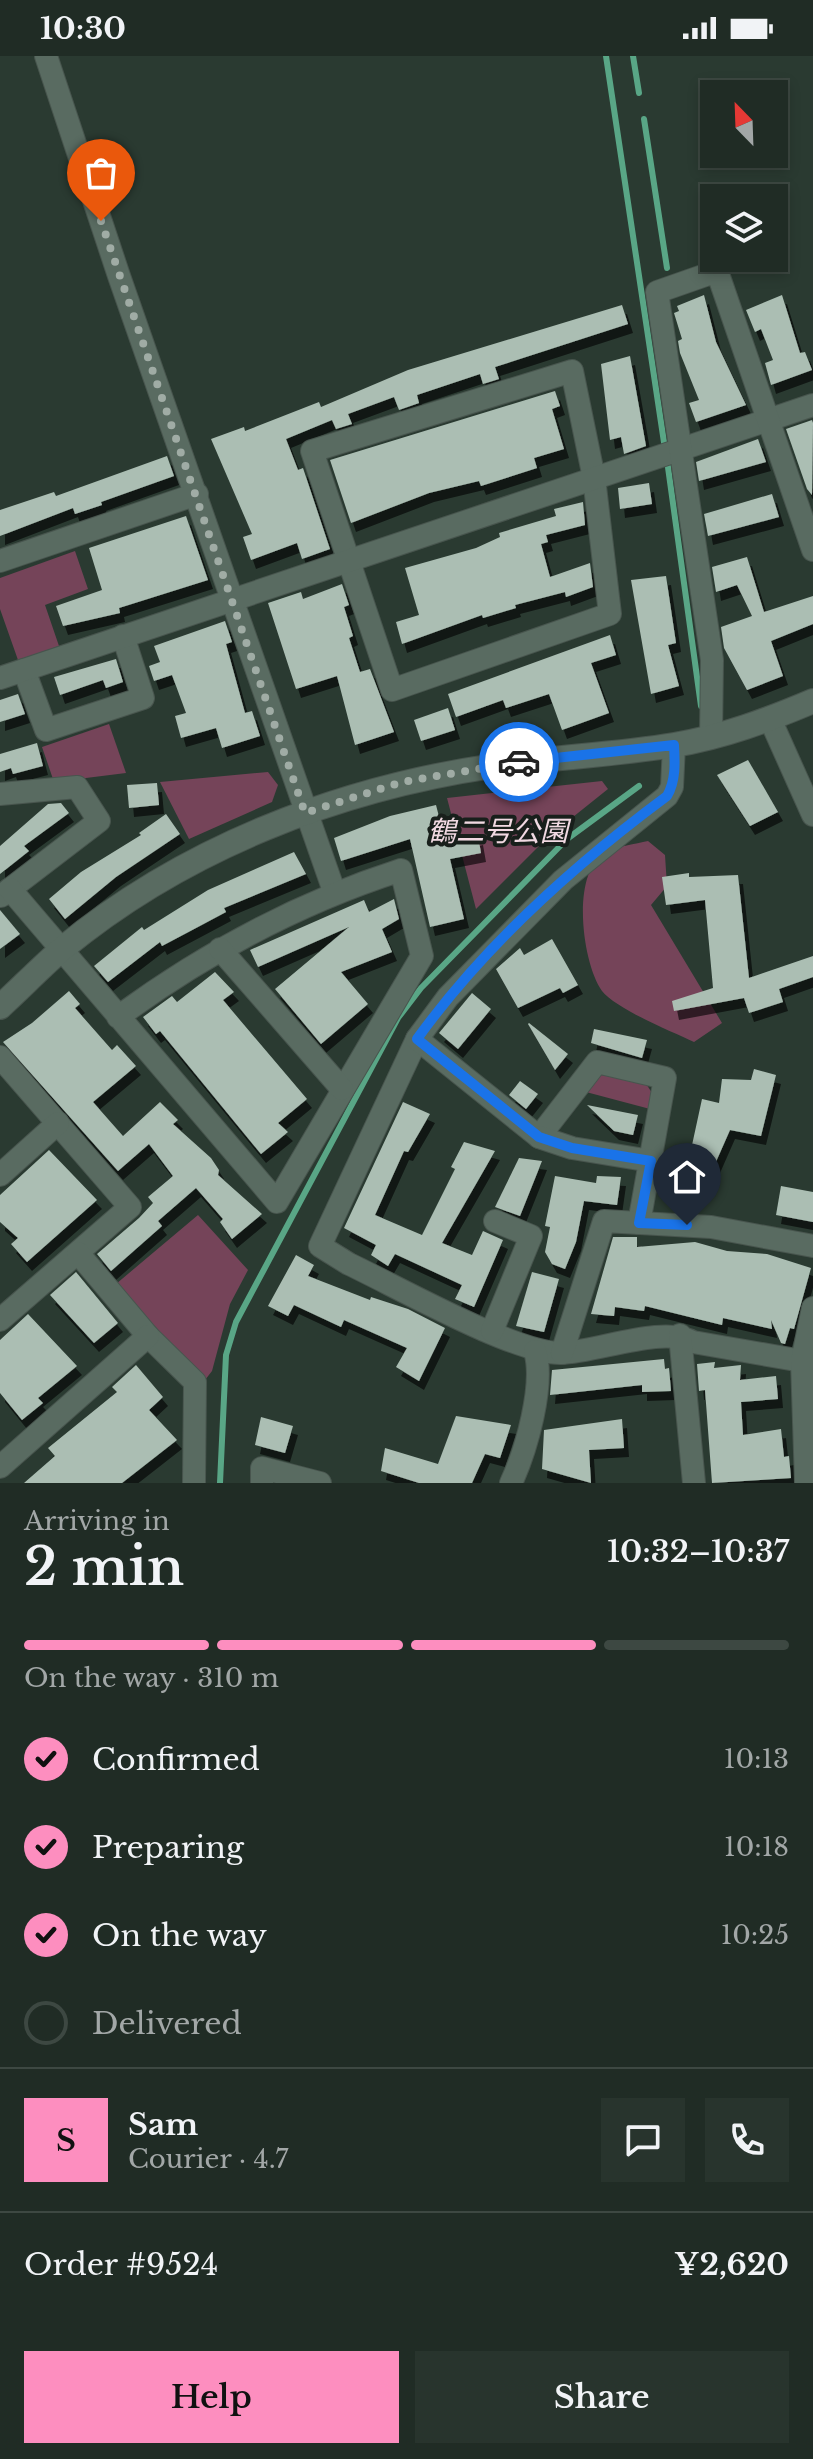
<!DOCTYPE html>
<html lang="en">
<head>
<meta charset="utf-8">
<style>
	body { margin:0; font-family:"Libre Baskerville","Noto Sans JP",serif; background:#28342d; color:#f1f3f6; height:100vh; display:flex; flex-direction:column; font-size:30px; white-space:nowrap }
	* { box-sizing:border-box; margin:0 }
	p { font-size:26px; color:#a2a7a7 }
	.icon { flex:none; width:44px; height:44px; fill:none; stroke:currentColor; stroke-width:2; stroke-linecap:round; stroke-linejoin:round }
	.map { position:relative; height:1427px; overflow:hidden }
	.drawer { display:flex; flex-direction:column; background:#202c25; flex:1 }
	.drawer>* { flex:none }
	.needle { width:52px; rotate:337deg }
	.controls { position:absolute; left:700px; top:24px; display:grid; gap:16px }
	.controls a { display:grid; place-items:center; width:88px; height:88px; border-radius:0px; background:#202c25; box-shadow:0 4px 12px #0003,0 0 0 2px #3d4842; font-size:40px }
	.pin { position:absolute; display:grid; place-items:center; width:68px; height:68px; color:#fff; margin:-82px -34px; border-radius:50% 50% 50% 0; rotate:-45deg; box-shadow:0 0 8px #0007 }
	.pin .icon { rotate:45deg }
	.courier { position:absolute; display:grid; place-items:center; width:80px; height:80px; margin:-40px; border:6px solid #1a73e8; border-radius:50%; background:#fff; color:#222; box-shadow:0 2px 10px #0007 }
	.summary em { font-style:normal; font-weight:600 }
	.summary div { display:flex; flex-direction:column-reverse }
	.summary { display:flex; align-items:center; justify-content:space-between; height:136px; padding:0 24px }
	h1 { font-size:52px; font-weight:600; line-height:60px }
	.bar { display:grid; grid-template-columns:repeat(4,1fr); gap:12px 8px; align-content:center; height:96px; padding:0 24px }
	.bar i { height:10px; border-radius:6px; background:#3d4842 }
	.bar .on { background:#fd8ebf }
	.bar p { grid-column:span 4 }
	.line { display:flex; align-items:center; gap:20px; padding:0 24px; border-top:2px solid #3d4842 }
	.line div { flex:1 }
	.round { display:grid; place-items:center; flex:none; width:84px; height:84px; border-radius:0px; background:#28342d }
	ol { padding:0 24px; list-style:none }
	li { display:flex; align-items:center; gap:24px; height:88px }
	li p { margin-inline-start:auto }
	li .icon { padding:8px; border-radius:50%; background:#fd8ebf; color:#111; stroke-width:4 }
	li:last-child { color:#a2a7a7 }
	li i { width:44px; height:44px; border:4px solid #3d4842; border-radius:50% }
	.button { display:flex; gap:16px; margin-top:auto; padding:16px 24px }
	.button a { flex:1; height:92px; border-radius:0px; background:#fd8ebf; color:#111; font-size:32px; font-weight:600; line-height:92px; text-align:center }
	.button a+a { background:#28342d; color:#f1f3f6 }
	.status { display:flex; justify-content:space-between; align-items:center; height:56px; padding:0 40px; background:#202c25; direction:ltr }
	.status svg { height:22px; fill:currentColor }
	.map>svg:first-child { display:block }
	.green { fill:#754459 }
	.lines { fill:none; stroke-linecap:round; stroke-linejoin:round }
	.stream { stroke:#59a686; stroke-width:6 }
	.building { fill:#abbeb3; filter:url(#shadow) }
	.minor-casing { stroke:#48554e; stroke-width:24 }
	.tertiary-casing { stroke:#48554e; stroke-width:26 }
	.minor { stroke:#596b61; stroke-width:22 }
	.tertiary { stroke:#596b61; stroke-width:24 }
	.done { stroke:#a0aca5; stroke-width:8; stroke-dasharray:0 14.4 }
	.route { stroke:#1a73e8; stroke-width:10 }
	.labels { text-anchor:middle; stroke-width:8; stroke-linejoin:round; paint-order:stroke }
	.park-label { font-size:28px; font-style:italic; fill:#f1d9e2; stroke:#181f1b }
</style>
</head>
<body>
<div class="status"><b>10:30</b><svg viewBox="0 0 49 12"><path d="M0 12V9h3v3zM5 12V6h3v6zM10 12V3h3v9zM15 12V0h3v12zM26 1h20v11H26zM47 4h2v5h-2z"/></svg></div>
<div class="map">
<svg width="813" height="1427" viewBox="0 0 813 1427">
	<defs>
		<filter id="shadow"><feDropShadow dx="5" dy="9" stdDeviation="0" flood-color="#0009"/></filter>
	</defs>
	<rect width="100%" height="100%" fill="#2a3a31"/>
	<!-- green -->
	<g class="green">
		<path d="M75 495 88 533 45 549 59 590 18 604 0 553V522Z"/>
		<path d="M109 668 126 717 54 726 42 691Z"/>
		<path d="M268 716 278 729 272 746 189 783 160 726Z"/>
		<path d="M602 725 608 733 548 781 476 853 447 742Z"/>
		<path d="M648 785 665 799 667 830 651 849 722 967 694 986C673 976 616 953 602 935 582 907 570 815 606 796 618 790 635 788 648 785Z"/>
		<path d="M601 1019 645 1026 652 1037 650 1053 586 1036Z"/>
		<path d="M198 1159 248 1214 230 1248 212 1315 205 1324 171 1292 116 1228Z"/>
	</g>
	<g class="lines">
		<!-- stream -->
		<g class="stream">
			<path d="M606 0 665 393"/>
			<path d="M633 0 639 37"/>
			<path d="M644 63 667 212"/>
			<path d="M667 404 701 650"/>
			<path d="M220 1427 226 1299 236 1266 398 962 421 932 567 783 639 730"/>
		</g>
	</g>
	<!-- building -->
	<g class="building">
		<path d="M704 239 716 286 746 349 696 366 689 347 699 344 680 297 678 285 682 283 674 257 679 255 677 250Z"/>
		<path d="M782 239 800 297 805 296 812 314 771 329 765 307 773 304 761 273 755 276 746 254Z"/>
		<path d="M622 249 628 268 495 311 499 323 483 328 480 318 417 339 419 347 399 354 394 341 348 358 352 368 336 373 332 364 286 383 298 414 303 412 330 493 302 503 297 487 251 504 243 481 252 478 211 383 244 371 245 375 319 346 321 351 408 314Z"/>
		<path d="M630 300 646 390 624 398 621 381 610 384 601 308Z"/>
		<path d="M555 335 560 350 552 353 564 393 534 402 537 412 481 430 479 425 429 437 351 467 330 404Z"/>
		<path d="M812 364 813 367 812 439 807 433 786 373Z"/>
		<path d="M758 383 766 406 699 425 696 406Z"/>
		<path d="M167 400 174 420 101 446 102 449 75 458 73 452 0 480V454L54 436 56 440Z"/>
		<path d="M649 427 652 448 620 453 618 432Z"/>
		<path d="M772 438 779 461 708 480 704 458Z"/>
		<path d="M583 446 585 469 546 479 548 486 541 488 550 521 590 507 593 531 566 541 565 536 515 549 516 552 483 562 482 559 402 588 396 566 419 559 405 512 476 492 500 481 499 477 556 460 554 453Z"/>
		<path d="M186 460 208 524 119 552 120 557 63 570 56 550 102 534 89 492Z"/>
		<path d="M747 501 764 556 813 540V568L771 585 783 620 747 634 724 592 721 571 752 560 737 529 716 536 712 511Z"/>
		<path d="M666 520 676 587 668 589 679 630 651 638 631 524Z"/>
		<path d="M342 528 349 549 344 551 353 580 349 582 360 616 370 613 394 676 355 689 337 620 296 633 268 547 301 536 303 543Z"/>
		<path d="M225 565 232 586 226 588 245 657 252 655 260 680 222 692 216 672 181 682 175 660 186 657 172 619 154 625 149 610 160 606 154 590Z"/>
		<path d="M610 579 616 599 591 607 609 657 562 674 549 638 506 652 503 644 456 661 448 638Z"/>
		<path d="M116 603 123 626 106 632 103 624 60 639 54 621Z"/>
		<path d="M18 638 25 658 0 666V644Z"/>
		<path d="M448 652 455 674 421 685 414 664Z"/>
		<path d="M37 687 43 710 13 718 11 712 0 716V698Z"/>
		<path d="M748 704 778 756 750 770 717 719Z"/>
		<path d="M157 727 159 749 129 752 127 729Z"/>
		<path d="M61 747 69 757 24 790 29 795 0 818V790L48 748Z"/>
		<path d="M436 749 446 788 478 780 481 797 450 803 464 863 430 871 410 783 341 805 334 782 390 760Z"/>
		<path d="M166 758 180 778 116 821 65 863 49 843 81 816 141 779 139 777Z"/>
		<path d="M294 796 306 818 224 852 226 856 196 872 162 890 160 886 108 926 94 910 142 871 144 874 208 834Z"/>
		<path d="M689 817V821L738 819 749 922 813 900V921L779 933 783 946 749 957 744 942 674 955 672 945 713 932 705 844 666 849 662 821Z"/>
		<path d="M394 843 399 863 382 873 392 896 341 916 368 948 321 988 275 933 349 871 258 911 250 894 364 844 369 856Z"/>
		<path d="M0 854 20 878 0 893Z"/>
		<path d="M552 883 578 929 563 937 560 932 518 952 496 913 520 892 524 899Z"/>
		<path d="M215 916 234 936 223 944 307 1043 278 1067 288 1076 261 1098 160 975 156 978 143 961 172 940 177 946Z"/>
		<path d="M69 935 80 948 75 952 112 994 117 989 136 1010 93 1046 123 1080 160 1046 178 1064 173 1068 211 1102 219 1114 218 1119 262 1158 232 1183 220 1166 223 1163 196 1132 158 1165 162 1170 111 1215 97 1198 139 1162 153 1147 148 1141 173 1120 149 1088 118 1115 3 986 32 967Z"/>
		<path d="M472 937 491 953 458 993 439 977Z"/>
		<path d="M529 967 568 998 555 1014 528 968Z"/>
		<path d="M594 973 647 984 642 1002 591 987Z"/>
		<path d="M754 1013 776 1019 761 1080 730 1074 715 1108 689 1103 702 1043 719 1047 722 1023 751 1024Z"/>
		<path d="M520 1025 538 1038 526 1053 509 1039Z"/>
		<path d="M403 1046 430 1058 408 1096 404 1095 375 1159 422 1179 455 1113 451 1111 464 1086 495 1095 442 1187 472 1199 483 1175 503 1184 474 1251 455 1243 462 1229 395 1198 388 1210 371 1199 376 1189 344 1172Z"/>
		<path d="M587 1049 638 1059 633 1079 614 1075Z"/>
		<path d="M49 1094 97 1144 27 1206 11 1188 18 1182 0 1166V1139Z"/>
		<path d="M519 1102 542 1105 520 1160 495 1151Z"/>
		<path d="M555 1120 596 1127 597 1120 621 1121 617 1149 584 1145 576 1186 565 1213 552 1208 545 1196 550 1171 545 1170Z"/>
		<path d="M781 1130 813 1136V1166L776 1159Z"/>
		<path d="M613 1181H637V1191L695 1186 727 1195 767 1198 811 1212 794 1273 790 1272 785 1288 781 1287 771 1264 772 1273 723 1262 722 1269 645 1250 644 1255 615 1251 614 1260 591 1258Z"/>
		<path d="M296 1199 314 1209 308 1220 370 1244 371 1241 408 1253 445 1272 419 1325 396 1311 407 1292 344 1264 341 1271 294 1249 288 1260 268 1250Z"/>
		<path d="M76 1216 118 1267 94 1287 50 1239Z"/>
		<path d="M532 1216 559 1223 544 1276 516 1270Z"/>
		<path d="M28 1258 77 1310 38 1342 43 1347 22 1364 0 1337V1284Z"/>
		<path d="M664 1303 665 1313 669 1312 671 1335 642 1336V1329L550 1339 552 1314Z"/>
		<path d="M715 1306 714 1312 741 1309 740 1324 776 1320 778 1343 741 1346 743 1379 781 1373 784 1401 789 1400 791 1422 712 1427 705 1334 699 1335 697 1308Z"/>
		<path d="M136 1309 163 1341 149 1354 177 1384 122 1427H24L55 1400 48 1392 117 1336 112 1331Z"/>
		<path d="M456 1360 511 1369 500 1402 485 1398 472 1427H419L381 1415 385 1392 438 1408Z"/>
		<path d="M261 1361 293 1370 285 1397 255 1389Z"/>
		<path d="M622 1363 624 1392 589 1394 591 1427 542 1413 544 1374Z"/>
	</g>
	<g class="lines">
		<!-- minor casing -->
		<g class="minor-casing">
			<g id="minor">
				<path d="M46 0 119 220 334 835"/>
				<path d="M572 315 594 422 610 558 392 634 312 395Z"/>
				<path d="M0 505 197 438"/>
				<path d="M24 614 46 674 143 642 123 580"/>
				<path d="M0 622 813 349"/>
				<path d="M770 663 813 759"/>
				<path d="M711 681 712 604 657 236 717 215 813 494"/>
				<path d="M674 689 672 731 667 740 563 824 448 941 417 983 320 1190 349 1208C396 1230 516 1298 561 1297 598 1296 663 1269 693 1286L802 1305"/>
				<path d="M0 738 77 731 99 765 1 840"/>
				<path d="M10 833 277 1146 422 900 401 814C298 847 205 897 118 961"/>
				<path d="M220 893 342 1033"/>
				<path d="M417 983 539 1081 597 1006 665 1022 639 1167"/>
				<path d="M0 1001 130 1151 0 1264"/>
				<path d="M539 1081 572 1092 651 1105"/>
				<path d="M0 1119 58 1067"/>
				<path d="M78 1197 148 1280 195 1326 194 1427"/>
				<path d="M492 1275 531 1180 495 1165"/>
				<path d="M680 1279 694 1427"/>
				<path d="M562 1297 604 1165 711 1171 813 1190"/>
				<path d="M0 1411 148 1280"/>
				<path d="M262 1427V1412L320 1427"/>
				<path d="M511 1427C526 1395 545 1329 535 1295"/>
				<path d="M806 1427 802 1305 813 1252"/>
			</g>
		</g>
		<!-- tertiary casing -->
		<g class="tertiary-casing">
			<path id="tertiary" d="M0 951C21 932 41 911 62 893 184 792 338 733 493 710 553 701 614 699 674 689 723 681 768 664 813 645"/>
		</g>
		<!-- minor -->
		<use href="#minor" class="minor"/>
		<!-- tertiary -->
		<use href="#tertiary" class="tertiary"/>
	</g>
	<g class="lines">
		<!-- done -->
		<path class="done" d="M101 165 305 757 402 726 519 706"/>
		<!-- route -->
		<path class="route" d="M519 706 674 689C675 706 676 725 667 740 574 809 485 889 417 983L539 1081 572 1092 651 1105 639 1167 687 1169"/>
	</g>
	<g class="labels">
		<!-- park labels -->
		<g class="park-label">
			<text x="498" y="785">鶴二号公園</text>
		</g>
	</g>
</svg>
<div class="controls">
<a><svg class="needle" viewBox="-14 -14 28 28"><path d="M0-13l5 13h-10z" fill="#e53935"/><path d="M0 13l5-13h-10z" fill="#a2a7a7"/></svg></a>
<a><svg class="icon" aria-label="layers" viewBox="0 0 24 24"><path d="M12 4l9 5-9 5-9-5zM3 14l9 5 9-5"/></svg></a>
</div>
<div class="pin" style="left:101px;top:165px;background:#ea580c"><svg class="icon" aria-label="bag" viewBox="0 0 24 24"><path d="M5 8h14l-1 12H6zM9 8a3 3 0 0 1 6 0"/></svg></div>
<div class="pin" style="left:687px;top:1169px;background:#1f2937"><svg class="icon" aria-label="home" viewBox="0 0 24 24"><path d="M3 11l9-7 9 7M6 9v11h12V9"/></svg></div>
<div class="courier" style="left:519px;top:706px"><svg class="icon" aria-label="car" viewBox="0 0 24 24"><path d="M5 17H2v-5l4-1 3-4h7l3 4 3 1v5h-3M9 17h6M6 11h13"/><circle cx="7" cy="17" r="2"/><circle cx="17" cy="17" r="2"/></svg></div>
</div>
<section class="drawer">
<div class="summary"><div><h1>2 min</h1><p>Arriving in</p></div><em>10:32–10:37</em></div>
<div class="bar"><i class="on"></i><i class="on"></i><i class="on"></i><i></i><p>On the way · 310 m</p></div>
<ol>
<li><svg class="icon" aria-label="check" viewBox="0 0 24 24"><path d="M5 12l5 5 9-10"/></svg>Confirmed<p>10:13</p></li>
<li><svg class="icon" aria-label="check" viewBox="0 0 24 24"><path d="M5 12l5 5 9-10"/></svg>Preparing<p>10:18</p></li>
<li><svg class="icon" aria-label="check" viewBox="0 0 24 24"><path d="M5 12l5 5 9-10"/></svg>On the way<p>10:25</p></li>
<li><i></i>Delivered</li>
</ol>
<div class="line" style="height:144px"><b class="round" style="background:#fd8ebf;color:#111">S</b><div><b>Sam</b><p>Courier · 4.7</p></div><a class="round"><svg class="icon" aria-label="chat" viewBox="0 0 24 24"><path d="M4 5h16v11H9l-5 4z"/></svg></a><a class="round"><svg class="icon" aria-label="phone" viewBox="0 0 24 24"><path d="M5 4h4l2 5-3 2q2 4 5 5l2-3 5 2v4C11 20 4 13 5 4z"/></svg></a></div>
<div class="line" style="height:104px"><div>Order #9524</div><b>¥2,620</b></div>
<div class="button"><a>Help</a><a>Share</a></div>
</section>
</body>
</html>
